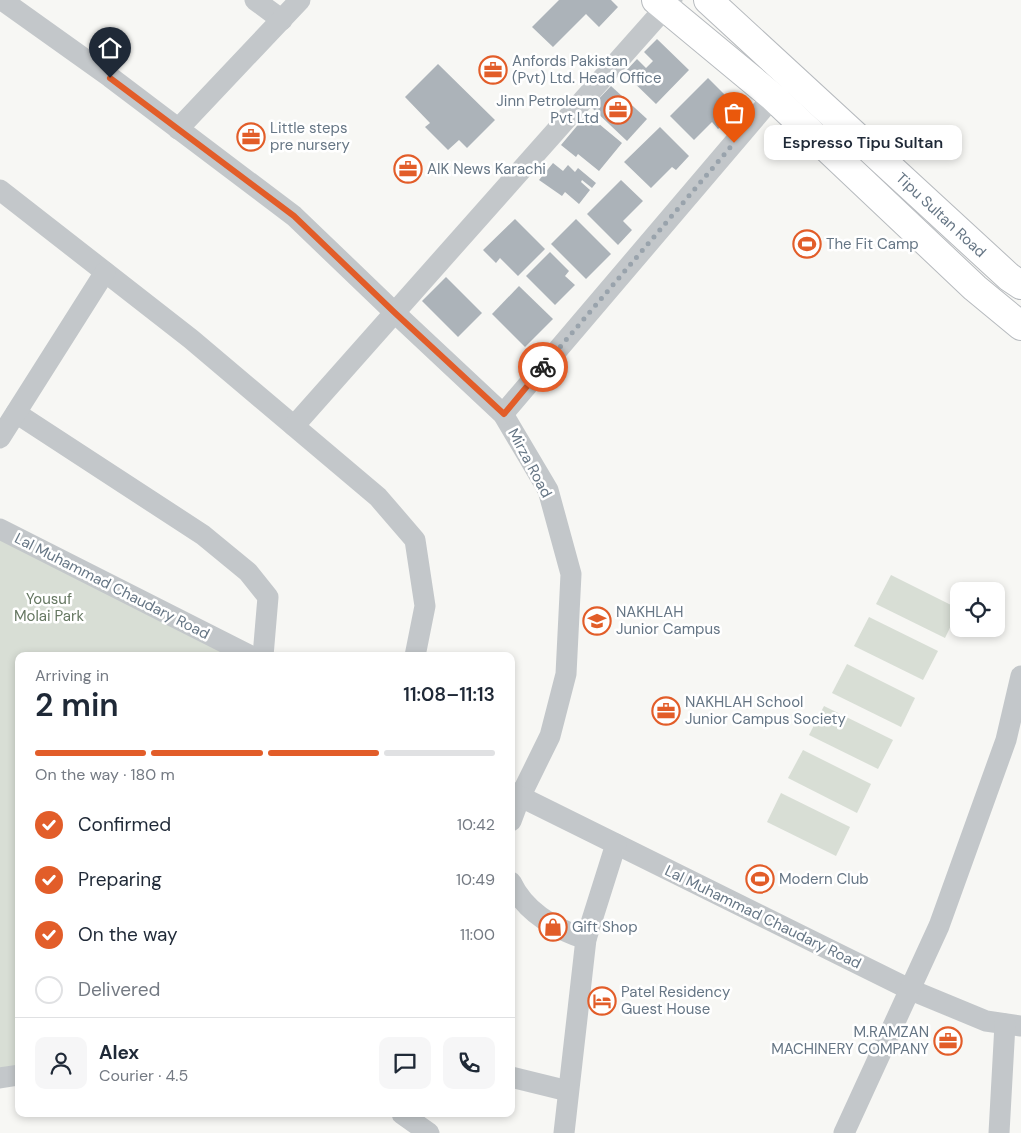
<!DOCTYPE html>
<html lang="en">
<head>
<meta charset="utf-8">
<style>
	body { margin:0; font-family:"DM Sans",sans-serif; background:#f6f6f7; color:#1f2937; height:100vh; display:flex; flex-direction:column; font-size:19px; white-space:nowrap }
	* { box-sizing:border-box; margin:0 }
	p { font-size:16px; color:#747a83 }
	.icon { flex:none; width:28px; height:28px; fill:none; stroke:currentColor; stroke-width:2; stroke-linecap:round; stroke-linejoin:round }
	.map { position:relative; flex:1; overflow:hidden }
	.sheet { position:absolute; left:15px; top:652px; width:500px; height:465px; display:flex; flex-direction:column; background:#fff; border-radius:10px; box-shadow:0 2px 8px #0003 }
	.sheet>* { flex:none }
	.controls { position:absolute; left:950px; top:582px; display:grid; gap:10px }
	.controls a { display:grid; place-items:center; width:55px; height:55px; border-radius:10px; background:#fff; box-shadow:0 2px 8px #0003; font-size:25px }
	.pin { position:absolute; display:grid; place-items:center; width:42px; height:42px; color:#fff; margin:-51px -21px; border-radius:50% 50% 50% 0; rotate:-45deg; box-shadow:0 0 5px #0007 }
	.pin .icon { rotate:45deg }
	.courier { position:absolute; display:grid; place-items:center; width:50px; height:50px; margin:-25px; border:4px solid #e25d29; border-radius:50%; background:#fff; color:#222; box-shadow:0 1px 6px #0007 }
	.bubble { position:absolute; height:35px; border-radius:10px; background:#fff; box-shadow:0 2px 8px #0003; font-size:16px; font-weight:600; line-height:35px; text-align:center }
	.overview em { font-style:normal; font-weight:600 }
	.overview div { display:flex; flex-direction:column-reverse }
	.overview { display:flex; align-items:center; justify-content:space-between; height:85px; padding:0 20px }
	h1 { font-size:32px; font-weight:600; line-height:38px }
	.bar { display:grid; grid-template-columns:repeat(4,1fr); gap:8px 5px; align-content:center; height:60px; padding:0 20px }
	.bar i { height:6px; border-radius:4px; background:#e0e1e3 }
	.bar .active { background:#e25d29 }
	.bar p { grid-column:span 4 }
	.line { display:flex; align-items:center; gap:12px; padding:0 20px; border-top:1px solid #e0e1e3 }
	.line div { flex:1 }
	.round { display:grid; place-items:center; flex:none; width:52px; height:52px; border-radius:10px; background:#f6f6f7 }
	ol { padding:0 20px; list-style:none }
	li { display:flex; align-items:center; gap:15px; height:55px }
	li p { margin-inline-start:auto }
	li .icon { padding:5px; border-radius:50%; background:#e25d29; color:#fff; stroke-width:4 }
	li:last-child { color:#747a83 }
	li i { width:28px; height:28px; border:2px solid #e0e1e3; border-radius:50% }
	.map>svg:first-child { display:block }
	.green { fill:#d8ded5 }
	.building { fill:#acb3b9 }
	.lines { fill:none; stroke-linecap:round; stroke-linejoin:round }
	.major-casing { stroke:#b6babe; stroke-width:30 }
	.minor { stroke:#c3c7ca; stroke-width:21 }
	.major { stroke:#fff; stroke-width:28 }
	.done { stroke:#99a3ac; stroke-width:5; stroke-dasharray:0 9 }
	.route { stroke:#e25d29; stroke-width:6 }
	.labels { text-anchor:middle; stroke-width:5; stroke-linejoin:round; paint-order:stroke }
	.poi-label { font-size:15px; fill:#667685; stroke:#fff; text-anchor:start }
	.street-label { font-size:15px; fill:#667685; stroke:#fff }
	.park-label { font-size:15px; fill:#657761; stroke:#fff }
</style>
</head>
<body>
<div class="map">
<svg width="1021" height="1133" viewBox="0 0 1021 1133">
	<rect width="100%" height="100%" fill="#f7f7f4"/>
	<!-- green -->
	<g class="green">
		<path d="M0 529 249 656H19V1075L0 1078Z"/>
		<path d="M891 575 959 609 945 638 876 604Z"/>
		<path d="M869 617 938 651 923 680 854 646Z"/>
		<path d="M847 664 915 698 901 727 832 693Z"/>
		<path d="M824 706 893 740 878 769 809 735Z"/>
		<path d="M803 750 871 784 857 813 788 778Z"/>
		<path d="M781 793 850 827 836 856 767 822Z"/>
	</g>
	<!-- building -->
	<g class="building">
		<path d="M559 0H611L618 7 599 27 586 14 553 47 532 27Z"/>
		<path d="M657 39 689 70 656 104 624 73 637 59 646 68 653 61 644 52Z"/>
		<path d="M438 64 495 120 467 148 459 140 448 150 425 127 430 123 405 97Z"/>
		<path d="M708 78 732 102 719 116 725 123 718 129 712 122 694 140 670 116Z"/>
		<path d="M611 86 647 119 627 141 591 107Z"/>
		<path d="M587 114 622 143 599 171 578 154 576 157 561 145Z"/>
		<path d="M660 127 689 156 676 170 672 167 651 188 624 162Z"/>
		<path d="M553 163 563 171 568 165 575 172 578 168 596 183 592 188 582 180 581 182 590 190 579 204 565 192 562 196 539 180Z"/>
		<path d="M621 180 643 201 623 221 632 230 618 245 587 214Z"/>
		<path d="M515 219 545 249 518 276 500 258 496 263 483 250Z"/>
		<path d="M576 219 611 254 586 279 551 244Z"/>
		<path d="M550 252 569 271 565 276 575 285 555 305 526 276Z"/>
		<path d="M446 277 482 313 458 337 422 301Z"/>
		<path d="M519 286 553 319 525 347 492 314Z"/>
	</g>
	<g class="lines">
		<!-- major casing -->
		<g class="major-casing">
			<g id="major">
				<path d="M656 0 773 97 975 288 1021 326"/>
				<path d="M708 0 1009 277 1021 285"/>
			</g>
		</g>
		<!-- minor -->
		<g class="minor">
			<path d="M2 0 110 77 294 216 394 312 503 414 548 490 571 574 566 674 550 736 520 797 511 821"/>
			<path d="M255 0 282 20"/>
			<path d="M178 129 300 0"/>
			<path d="M0 190 191 339 378 497 415 540 425 606 415 656"/>
			<path d="M16 413 203 535 248 572 268 597 263 656"/>
			<path d="M503 414 773 97"/>
			<path d="M294 426 672 0"/>
			<path d="M0 438 105 272"/>
			<path d="M0 529 251 656"/>
			<path d="M511 792 911 990 986 1021 1021 1026"/>
			<path d="M511 882C525 912 555 929 586 939"/>
			<path d="M511 1077 568 1091"/>
			<path d="M0 1078 19 1075"/>
			<path d="M402 1114 429 1133"/>
			<path d="M564 1133 586 939 616 844"/>
			<path d="M844 1133 939 926 1006 740 1021 676"/>
			<path d="M999 1133 1005 1024"/>
		</g>
		<!-- major -->
		<use href="#major" class="major"/>
	</g>
	<g class="lines">
		<!-- done -->
		<path class="done" d="M543 367 734 143"/>
		<!-- route -->
		<path class="route" d="M110 78 294 216 394 312 504 414 543 367"/>
	</g>
	<!-- icons -->
	<defs>
		<g id="office-ring" transform="scale(1.4375)"><circle r="9.5" fill="#fff" stroke="#e25d29" stroke-width="1.5"/><path d="M-6-3h4V-5.5h4V-3h4V5H-6ZM-1-4.5V-3h2v-1.5ZM-6 0V1H6V0Z" fill="#e25d29"/></g>
		<g id="stadium-ring" transform="scale(1.4375)"><circle r="9.5" fill="#fff" stroke="#e25d29" stroke-width="1.5"/><path d="M0-5a6.5 5 0 1 0 0 10a6.5 5 0 1 0 0-10ZM-3.5-1.8h7v3.6h-7Z" fill="#e25d29"/></g>
		<g id="school-ring" transform="scale(1.4375)"><circle r="9.5" fill="#fff" stroke="#e25d29" stroke-width="1.5"/><path d="M0-5L7-2L0 1L-7-2ZM-4 1L0 2.5L4 1V4Q0 6-4 4Z" fill="#e25d29"/></g>
		<g id="shop-ring" transform="scale(1.4375)"><circle r="9.5" fill="#fff" stroke="#e25d29" stroke-width="1.5"/><path d="M-5-2.5h2.3a2.7 3.5 0 0 1 5.4 0H5L5.5 6h-11ZM-1.5-2.5h3a1.5 2.3 0 0 0-3 0Z" fill="#e25d29"/></g>
		<g id="hotel-ring" transform="scale(1.4375)"><circle r="9.5" fill="#fff" stroke="#e25d29" stroke-width="1.5"/><path d="M-6-4.5h1.5V1H6V5H4.5V3h-9V5H-6ZM-4 0a1.8 1.8 0 1 1 3.6 0ZM.5 0V-2.5h3Q6-2.5 6 0Z" fill="#e25d29"/></g>
	</defs>
	<g fill-rule="evenodd">
		<use href="#office-ring" x="493" y="70"/>
		<use href="#office-ring" x="618" y="110"/>
		<use href="#office-ring" x="251" y="137"/>
		<use href="#office-ring" x="408" y="169"/>
		<use href="#stadium-ring" x="807" y="244"/>
		<use href="#school-ring" x="597" y="621"/>
		<use href="#office-ring" x="666" y="711"/>
		<use href="#stadium-ring" x="760" y="879"/>
		<use href="#shop-ring" x="553" y="927"/>
		<use href="#hotel-ring" x="602" y="1001"/>
		<use href="#office-ring" x="948" y="1041"/>
	</g>
	<g class="labels">
		<!-- poi labels -->
		<g class="poi-label">
			<text x="512" y="66">Anfords Pakistan<tspan x="512" dy="17">(Pvt) Ltd. Head Office</tspan></text>
			<text x="599" y="106" text-anchor="end">Jinn Petroleum<tspan x="599" dy="17">Pvt Ltd</tspan></text>
			<text x="270" y="133">Little steps<tspan x="270" dy="17">pre nursery</tspan></text>
			<text x="427" y="174">AIK News Karachi</text>
			<text x="826" y="249">The Fit Camp</text>
			<text x="616" y="617">NAKHLAH<tspan x="616" dy="17">Junior Campus</tspan></text>
			<text x="685" y="707">NAKHLAH School<tspan x="685" dy="17">Junior Campus Society</tspan></text>
			<text x="779" y="884">Modern Club</text>
			<text x="572" y="932">Gift Shop</text>
			<text x="621" y="997">Patel Residency<tspan x="621" dy="17">Guest House</tspan></text>
			<text x="929" y="1037" text-anchor="end">M.RAMZAN<tspan x="929" dy="17">MACHINERY COMPANY</tspan></text>
		</g>
		<!-- street labels -->
		<g class="street-label">
			<text transform="translate(941 215) rotate(43)" y="5">Tipu Sultan Road</text>
			<text transform="translate(530 463) rotate(62)" y="5">Mirza Road</text>
			<text transform="translate(112 586) rotate(27)" y="5">Lal Muhammad Chaudary Road</text>
			<text transform="translate(763 917) rotate(26)" y="5">Lal Muhammad Chaudary Road</text>
		</g>
		<!-- park labels -->
		<g class="park-label">
			<text x="49" y="604">Yousuf<tspan x="49" dy="17">Molai Park</tspan></text>
		</g>
	</g>
</svg>
<div class="controls">
<a><svg class="icon" aria-label="locate" viewBox="0 0 24 24"><circle cx="12" cy="12" r="6"/><path d="M12 2v4M12 18v4M2 12h4M18 12h4"/></svg></a>
</div>
<div class="pin" style="left:734px;top:143px;background:#ea580c"><svg class="icon" aria-label="bag" viewBox="0 0 24 24"><path d="M5 8h14l-1 12H6zM9 8a3 3 0 0 1 6 0"/></svg></div>
<div class="pin" style="left:110px;top:78px;background:#1f2937"><svg class="icon" aria-label="home" viewBox="0 0 24 24"><path d="M3 11l9-7 9 7M6 9v11h12V9"/></svg></div>
<div class="courier" style="left:543px;top:367px"><svg class="icon" aria-label="bike" viewBox="0 0 24 24"><circle cx="6" cy="16" r="4"/><circle cx="18" cy="16" r="4"/><path d="M6 16l4-8h5l3 8M10 8l3 8H6M13 5h3"/></svg></div>
<div class="bubble" style="left:764px;top:125px;width:198px">Espresso Tipu Sultan</div>
<section class="sheet">
<div class="overview"><div><h1>2 min</h1><p>Arriving in</p></div><em>11:08–11:13</em></div>
<div class="bar"><i class="active"></i><i class="active"></i><i class="active"></i><i></i><p>On the way · 180 m</p></div>
<ol>
<li><svg class="icon" aria-label="check" viewBox="0 0 24 24"><path d="M5 12l5 5 9-10"/></svg>Confirmed<p>10:42</p></li>
<li><svg class="icon" aria-label="check" viewBox="0 0 24 24"><path d="M5 12l5 5 9-10"/></svg>Preparing<p>10:49</p></li>
<li><svg class="icon" aria-label="check" viewBox="0 0 24 24"><path d="M5 12l5 5 9-10"/></svg>On the way<p>11:00</p></li>
<li><i></i>Delivered</li>
</ol>
<div class="line" style="height:90px"><a class="round"><svg class="icon" aria-label="person" viewBox="0 0 24 24"><circle cx="12" cy="8" r="4"/><path d="M4 21q1-7 8-7t8 7"/></svg></a><div><b>Alex</b><p>Courier · 4.5</p></div><a class="round"><svg class="icon" aria-label="chat" viewBox="0 0 24 24"><path d="M4 5h16v11H9l-5 4z"/></svg></a><a class="round"><svg class="icon" aria-label="phone" viewBox="0 0 24 24"><path d="M5 4h4l2 5-3 2q2 4 5 5l2-3 5 2v4C11 20 4 13 5 4z"/></svg></a></div>
</section>
</div>
</body>
</html>
